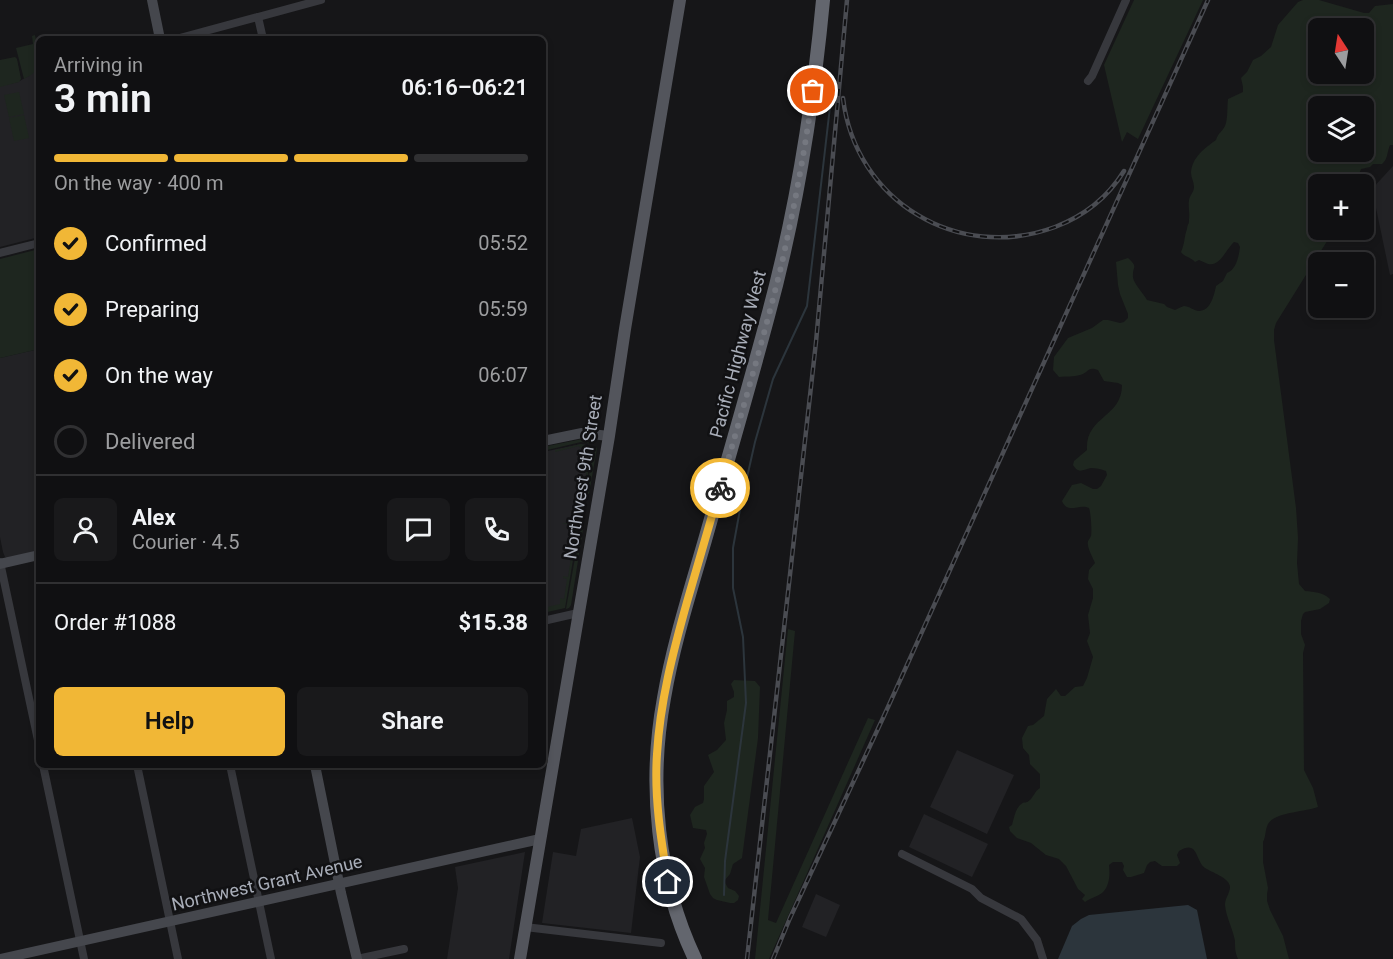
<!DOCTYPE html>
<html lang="en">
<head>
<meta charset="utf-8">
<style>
	body { margin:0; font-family:Roboto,sans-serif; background:#19191b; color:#f1f3f6; height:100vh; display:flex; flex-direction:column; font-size:22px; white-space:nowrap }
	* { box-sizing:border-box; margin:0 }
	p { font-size:20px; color:#9c9d9f }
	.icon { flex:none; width:33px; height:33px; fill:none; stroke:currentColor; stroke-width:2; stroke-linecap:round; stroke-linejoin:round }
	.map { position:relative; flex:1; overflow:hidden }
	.details { position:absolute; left:36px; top:36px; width:510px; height:732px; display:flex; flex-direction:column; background:#101012; border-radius:9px; box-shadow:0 3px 9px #0003,0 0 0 2px #303032 }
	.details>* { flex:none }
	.needle { width:39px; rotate:348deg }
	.fabs { position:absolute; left:1308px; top:18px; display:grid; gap:12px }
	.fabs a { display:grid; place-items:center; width:66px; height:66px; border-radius:9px; background:#101012; box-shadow:0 3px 9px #0003,0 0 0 2px #303032; font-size:30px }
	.pin { position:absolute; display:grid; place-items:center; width:51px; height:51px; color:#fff; margin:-26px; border:3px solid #fff; border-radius:50%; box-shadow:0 2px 6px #0007 }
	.courier { position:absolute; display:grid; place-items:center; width:60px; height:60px; margin:-30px; border:4px solid #f1b736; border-radius:50%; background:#fff; color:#222; box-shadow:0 2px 8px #0007 }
	.headline em { font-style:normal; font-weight:600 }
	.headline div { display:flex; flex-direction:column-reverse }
	.headline { display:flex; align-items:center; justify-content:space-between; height:102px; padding:0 18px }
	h1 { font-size:39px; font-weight:600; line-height:45px }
	.bar { display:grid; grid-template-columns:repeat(4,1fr); gap:9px 6px; align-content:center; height:72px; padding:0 18px }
	.bar i { height:8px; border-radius:4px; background:#303032 }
	.bar .current { background:#f1b736 }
	.bar p { grid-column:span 4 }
	.line { display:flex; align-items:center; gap:15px; padding:0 18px; border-top:2px solid #303032 }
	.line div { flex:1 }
	.round { display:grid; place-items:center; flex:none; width:63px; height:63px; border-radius:9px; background:#19191b }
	ol { padding:0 18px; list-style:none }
	li { display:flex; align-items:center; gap:18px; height:66px }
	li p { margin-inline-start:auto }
	li .icon { padding:6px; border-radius:50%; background:#f1b736; color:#111; stroke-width:4 }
	li:last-child { color:#9c9d9f }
	li i { width:33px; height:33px; border:3px solid #303032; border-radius:50% }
	.action { display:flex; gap:12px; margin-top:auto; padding:12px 18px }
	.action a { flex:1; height:69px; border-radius:9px; background:#f1b736; color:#111; font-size:24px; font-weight:600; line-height:69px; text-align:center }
	.action a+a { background:#19191b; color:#f1f3f6 }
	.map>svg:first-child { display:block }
	.built { fill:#222225 }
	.green { fill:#1e261f; fill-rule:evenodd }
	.water { fill:#2c353c }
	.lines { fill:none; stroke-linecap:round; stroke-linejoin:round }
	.stream { stroke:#2c353c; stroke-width:2 }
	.street { stroke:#37383d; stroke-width:8 }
	.secondary { stroke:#45474d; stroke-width:10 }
	.primary { stroke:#53555c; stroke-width:12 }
	.highway { stroke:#63666e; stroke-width:14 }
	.rail-casing { stroke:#4a4c52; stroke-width:4.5 }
	.rail { stroke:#111113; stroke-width:2; stroke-dasharray:7; stroke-linecap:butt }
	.done { stroke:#757880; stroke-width:6; stroke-dasharray:0 10.8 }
	.route { stroke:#f1b736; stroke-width:8 }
	.labels { text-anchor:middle; stroke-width:5; stroke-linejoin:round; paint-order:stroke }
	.street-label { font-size:18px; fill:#a8adb8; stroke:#111113 }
</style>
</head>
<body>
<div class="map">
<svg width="1393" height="959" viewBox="0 0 1393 959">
	<rect width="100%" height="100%" fill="#161618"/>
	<!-- built -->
	<g class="built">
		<path d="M39 67V237L0 247V86L18 82 30 75Z"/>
		<path d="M1393 166V274L1390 275 1372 189Z"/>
		<path d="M39 349V551L7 558 5 557 3 552 0 537V358Z"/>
		<path d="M581 444 591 446 563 608 543 612V452Z"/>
		<path d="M957 750 1014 775 987 834 930 807Z"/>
		<path d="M924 814 988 844 972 877 909 847Z"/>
		<path d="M632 818 640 857 631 933 542 923 553 852 576 856 581 829Z"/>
		<path d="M525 852 509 959H447L458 888 455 867Z"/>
		<path d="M816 894 840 905 826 937 802 927Z"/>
	</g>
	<!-- green -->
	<g class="green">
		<path d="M1134 0H1203L1138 139 1127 132 1122 142 1104 65Z"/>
		<path d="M1303 0H1319L1364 13H1369L1375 6 1393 4V145H1390C1387 152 1388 159 1382 164H1373L1370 167 1361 169 1359 174V184H1318V230H1334L1276 323 1274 330V340L1296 508 1298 538 1297 563 1299 584 1305 591C1314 592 1323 592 1330 599L1329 603 1320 609 1305 612 1303 614 1301 621V634L1305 645 1303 653 1304 770 1313 788 1318 807C1305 812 1275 812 1268 824 1265 830 1266 836 1263 842V862L1268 888 1267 894V901L1270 910 1283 936 1289 959H1238C1235 952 1235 948 1235 941 1233 929 1226 917 1225 905 1225 898 1230 893 1230 887 1230 878 1211 872 1205 868 1195 860 1198 839 1179 851L1177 855 1180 863 1177 866H1162L1155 861 1150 862 1147 865 1144 873 1131 877H1127L1123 870 1124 866 1122 862H1113L1109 865C1110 874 1110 886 1102 893 1097 897 1090 898 1085 902L1082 899 1085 895 1078 889 1066 866 1059 859 1046 855 1031 843 1017 838 1010 831 1009 827 1012 825C1014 818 1015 810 1020 805 1026 800 1024 805 1030 800 1034 796 1035 791 1040 788V774L1030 764 1029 755 1023 748 1022 738 1028 726 1033 725 1044 716 1047 699 1056 689 1061 696H1065L1075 687 1083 686 1087 678 1093 657 1087 641 1090 633 1088 615 1093 598V589L1088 579 1089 570 1095 563C1093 558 1088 549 1088 545 1087 541 1089 540 1091 536 1092 532 1091 513 1089 508 1079 503 1068 515 1062 501L1072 485 1081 483 1093 489H1097L1101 486 1107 475 1106 471C1101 469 1096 468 1091 468 1082 470 1079 474 1073 465L1074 461 1087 450C1085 416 1122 418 1122 385L1118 383 1104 381 1098 370C1087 366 1089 373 1080 375 1074 377 1066 376 1059 377L1053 370 1054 357 1068 338 1092 328 1103 320H1108L1120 323 1124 322 1128 318V314L1120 294 1118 285 1116 262 1128 258C1139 268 1132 266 1133 277 1133 283 1144 294 1147 300L1164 304 1167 307 1175 310C1175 310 1183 306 1184 306 1189 306 1193 310 1198 311 1210 312 1214 296 1216 286L1223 281 1227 273C1236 270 1239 256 1240 247L1238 243 1234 242C1227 248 1220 267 1208 264 1205 263 1202 261 1199 260L1195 262C1191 257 1184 257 1181 252 1185 243 1184 237 1187 229 1188 222 1189 226 1189 219 1190 213 1188 207 1189 200 1190 195 1194 192 1194 187 1194 182 1191 177 1191 173 1192 157 1205 148 1216 140 1218 133 1222 132 1225 126 1228 119 1227 107 1228 99L1243 92V87L1241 78 1247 72 1253 60 1261 56 1271 47 1278 25 1298 2ZM1318 28H1364V74H1318ZM1318 106H1364V152H1318Z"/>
		<path d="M35 35 39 56V68L31 75 24 79 16 48 33 44 32 36Z"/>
		<path d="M15 57 17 59 21 79 19 82 0 87V60Z"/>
		<path d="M19 92 24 114 9 117 4 95Z"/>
		<path d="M24 115 29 138 14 141 9 118Z"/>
		<path d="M39 249V349L0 358V259Z"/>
		<path d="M582 439 593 440V444L581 442 543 451V447Z"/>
		<path d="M581 444 592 446 587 479 583 452 586 451 585 447 580 448 579 446 555 452V450Z"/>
		<path d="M594 446 597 448 589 494H586Z"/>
		<path d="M569 522 579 524 565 608 543 613V608L560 604V598L564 599 567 579 563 578V576L568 577 572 551 568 549 572 548 570 529H568L567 524H562Z"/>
		<path d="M581 524 583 529 571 605 569 608 566 609Z"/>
		<path d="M788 629 795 631 768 920 776 923 868 718 875 720 769 959H755Z"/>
		<path d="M734 680 755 681 760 687 758 738 742 858 733 864 730 874 724 881 728 888 735 891 739 896 738 900 734 903H730L717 900 713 898 710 894 704 877 705 868 700 859 705 848 704 843 707 834 706 830 693 828 690 815 695 807 703 803 704 799V786L714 772 708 755 717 750 726 740 724 723 727 710V701L734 697V692L731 684Z"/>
	</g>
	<!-- water -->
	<path class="water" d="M1188 905 1197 910 1207 959H1058L1072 926 1081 919 1089 915Z"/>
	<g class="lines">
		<!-- stream -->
		<path class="stream" d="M724 895 725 861 746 703 743 637 733 588V548L741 504 755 442 773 379 807 306 831 98"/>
		<!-- street -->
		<g class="street">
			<path d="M258 17 263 39"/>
			<path d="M176 39 321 0"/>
			<path d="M1088 81 1092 76 1126 0"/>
			<path d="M0 253 39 243"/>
			<path d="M0 562 39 745"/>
			<path d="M543 621 578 613"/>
			<path d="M43 765 84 959"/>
			<path d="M137 765 178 959"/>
			<path d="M230 765 271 959"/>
			<path d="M902 854 972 889 981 898 1021 919 1037 940 1043 959"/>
			<path d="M525 927 661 943"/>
			<path d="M357 959 404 949"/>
		</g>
		<!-- secondary -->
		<g class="secondary">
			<path d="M152 0 160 39"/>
			<path d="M543 441 582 433 609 436"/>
			<path d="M0 564 39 555"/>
			<path d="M315 765 341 893 357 959"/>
			<path d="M0 959 540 839"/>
		</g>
		<!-- primary -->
		<path class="primary" d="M520 959 609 436 625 329 680 0"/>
		<!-- highway -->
		<path class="highway" d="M695 959C657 879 648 785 664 698 673 645 690 592 705 540 726 466 748 391 768 316 796 213 813 107 823 0"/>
		<!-- rail casing -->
		<g class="rail-casing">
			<g id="rail">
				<path d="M843 98C855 201 958 263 1055 227 1084 216 1108 197 1124 171"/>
				<path d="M747 959 816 342 847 0"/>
				<path d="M773 959 790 918 883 718 1208 0"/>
			</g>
		</g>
		<!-- rail -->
		<use href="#rail" class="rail"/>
	</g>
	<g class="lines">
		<!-- done -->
		<path class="done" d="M720 488C741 415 763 341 781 267 794 209 805 150 813 91"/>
		<!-- route -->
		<path class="route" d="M668 882C661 840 654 797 657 754 660 702 673 652 687 602 698 564 709 526 720 488"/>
	</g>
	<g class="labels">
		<!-- street labels -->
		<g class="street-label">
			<text transform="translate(738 354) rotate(-75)" y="6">Pacific Highway West</text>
			<text transform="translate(583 477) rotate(-81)" y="6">Northwest 9th Street</text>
			<text transform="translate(267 883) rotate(-13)" y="6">Northwest Grant Avenue</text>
		</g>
	</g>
</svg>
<div class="fabs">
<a><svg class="needle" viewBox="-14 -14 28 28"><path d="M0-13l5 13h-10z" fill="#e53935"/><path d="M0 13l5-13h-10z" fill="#9c9d9f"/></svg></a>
<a><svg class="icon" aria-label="layers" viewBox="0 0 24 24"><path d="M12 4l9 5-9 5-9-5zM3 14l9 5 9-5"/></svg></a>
<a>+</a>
<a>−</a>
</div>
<div class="pin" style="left:813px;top:91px;background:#ea580c"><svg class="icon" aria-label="bag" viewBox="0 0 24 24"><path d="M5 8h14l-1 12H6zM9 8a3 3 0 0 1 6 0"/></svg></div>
<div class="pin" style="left:668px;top:882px;background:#1f2937"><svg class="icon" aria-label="home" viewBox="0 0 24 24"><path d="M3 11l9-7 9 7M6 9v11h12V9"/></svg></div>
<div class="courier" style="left:720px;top:488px"><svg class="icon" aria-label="bike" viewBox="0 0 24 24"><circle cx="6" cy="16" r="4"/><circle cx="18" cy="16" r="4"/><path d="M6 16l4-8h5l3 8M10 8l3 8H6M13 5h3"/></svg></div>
<section class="details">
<div class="headline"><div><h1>3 min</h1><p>Arriving in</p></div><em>06:16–06:21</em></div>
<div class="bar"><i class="current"></i><i class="current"></i><i class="current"></i><i></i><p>On the way · 400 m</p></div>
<ol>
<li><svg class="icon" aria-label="check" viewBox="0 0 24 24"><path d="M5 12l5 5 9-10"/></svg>Confirmed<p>05:52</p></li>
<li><svg class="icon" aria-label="check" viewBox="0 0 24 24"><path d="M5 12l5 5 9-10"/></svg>Preparing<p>05:59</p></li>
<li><svg class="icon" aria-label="check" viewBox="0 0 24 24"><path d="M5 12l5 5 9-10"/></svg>On the way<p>06:07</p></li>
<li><i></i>Delivered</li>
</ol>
<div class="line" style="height:108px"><a class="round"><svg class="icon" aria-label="person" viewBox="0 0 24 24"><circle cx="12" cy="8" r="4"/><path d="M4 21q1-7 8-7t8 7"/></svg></a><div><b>Alex</b><p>Courier · 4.5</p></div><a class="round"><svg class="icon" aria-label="chat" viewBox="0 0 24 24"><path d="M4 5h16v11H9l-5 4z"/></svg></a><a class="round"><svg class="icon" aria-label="phone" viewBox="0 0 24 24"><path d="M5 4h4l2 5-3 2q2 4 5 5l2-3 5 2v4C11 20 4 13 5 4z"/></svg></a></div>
<div class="line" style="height:78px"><div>Order #1088</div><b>$15.38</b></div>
<div class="action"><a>Help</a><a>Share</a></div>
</section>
</div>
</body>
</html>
